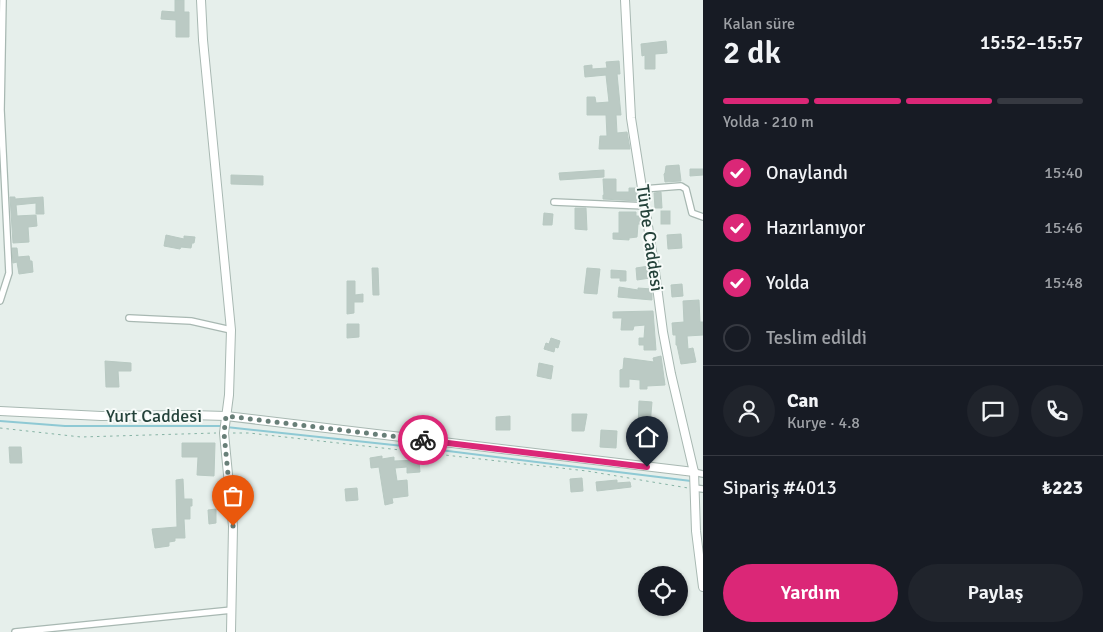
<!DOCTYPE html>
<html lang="tr">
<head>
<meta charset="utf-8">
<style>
	body { margin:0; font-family:Signika,sans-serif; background:#20242c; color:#f1f3f6; height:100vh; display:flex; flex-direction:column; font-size:19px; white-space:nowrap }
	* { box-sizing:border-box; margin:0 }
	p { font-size:16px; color:#9ea1a6 }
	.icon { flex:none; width:28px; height:28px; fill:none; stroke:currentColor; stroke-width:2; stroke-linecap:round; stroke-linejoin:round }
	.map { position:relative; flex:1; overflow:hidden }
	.details { display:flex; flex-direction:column; background:#171b24; width:400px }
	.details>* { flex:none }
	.buttons { position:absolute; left:638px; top:566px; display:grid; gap:10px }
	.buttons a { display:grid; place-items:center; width:50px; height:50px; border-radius:50%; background:#171b24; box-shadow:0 1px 4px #0004; font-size:25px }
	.pin { position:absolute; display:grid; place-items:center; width:42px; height:42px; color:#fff; margin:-51px -21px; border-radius:50% 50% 50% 0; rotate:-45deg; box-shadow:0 0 5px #0007 }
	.pin .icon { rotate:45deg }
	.courier { position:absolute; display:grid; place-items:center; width:50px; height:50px; margin:-25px; border:4px solid #db2777; border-radius:50%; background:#fff; color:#222; box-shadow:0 1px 6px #0007 }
	.headline em { font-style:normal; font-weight:600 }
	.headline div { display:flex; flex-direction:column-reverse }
	.headline { display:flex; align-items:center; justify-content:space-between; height:85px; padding:0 20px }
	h1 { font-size:32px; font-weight:600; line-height:38px }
	.bar { display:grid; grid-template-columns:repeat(4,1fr); gap:8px 5px; align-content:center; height:60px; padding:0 20px }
	.bar i { height:6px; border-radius:4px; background:#363941 }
	.bar .on { background:#db2777 }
	.bar p { grid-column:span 4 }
	.line { display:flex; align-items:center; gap:12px; padding:0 20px; border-top:1px solid #363941 }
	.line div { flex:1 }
	.round { display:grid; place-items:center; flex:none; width:52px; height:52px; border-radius:26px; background:#20242c }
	ol { padding:0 20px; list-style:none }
	li { display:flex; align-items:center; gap:15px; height:55px }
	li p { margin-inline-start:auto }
	li .icon { padding:5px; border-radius:50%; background:#db2777; color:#fff; stroke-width:4 }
	li:last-child { color:#9ea1a6 }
	li i { width:28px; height:28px; border:2px solid #363941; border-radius:50% }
	.action { display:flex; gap:10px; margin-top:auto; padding:10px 20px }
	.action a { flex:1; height:58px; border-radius:30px; background:#db2777; color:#fff; font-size:20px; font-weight:600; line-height:58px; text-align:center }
	.action a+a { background:#20242c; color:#f1f3f6 }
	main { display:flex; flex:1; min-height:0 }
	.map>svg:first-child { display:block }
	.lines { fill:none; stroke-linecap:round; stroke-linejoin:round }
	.stream { stroke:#8ec9d4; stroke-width:2 }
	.building { fill:#bbcac4; stroke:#b8c9c2 }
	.minor-casing { stroke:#a8b8b2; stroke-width:8 }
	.tertiary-casing { stroke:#a8b8b2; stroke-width:10 }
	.path { stroke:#86b3a5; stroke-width:1; stroke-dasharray:2.5 4; stroke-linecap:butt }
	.minor { stroke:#fff; stroke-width:5.5 }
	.tertiary { stroke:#fff; stroke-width:8 }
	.done { stroke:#687f78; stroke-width:5; stroke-dasharray:0 9 }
	.route { stroke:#db2777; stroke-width:6 }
	.labels { text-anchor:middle; stroke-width:4; stroke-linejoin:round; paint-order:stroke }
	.street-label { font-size:18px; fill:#24423a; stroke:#f7fbf9 }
</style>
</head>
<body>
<main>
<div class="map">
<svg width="703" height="632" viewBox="0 0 703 632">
	<rect width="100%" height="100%" fill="#e6efeb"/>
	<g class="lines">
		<!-- stream -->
		<g class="stream">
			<path d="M0 421 65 426H221"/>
			<path d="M226 427 440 450 691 481"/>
		</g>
	</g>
	<!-- building -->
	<g class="building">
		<path d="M175 0H184V12H189V37H176V20L161 19 162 11 175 12Z"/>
		<path d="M666 41 667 53 655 54V69H645V55L642 56 641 44Z"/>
		<path d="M619 61 620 74H617L621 115H616L617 133 627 132 630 149H599L600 136H607L606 115H587V97H595L596 103 609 102 606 75 585 77 584 66 592 65V69L607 68 606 62Z"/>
		<path d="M679 165 681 181 665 182 664 174 665 173 666 166Z"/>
		<path d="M690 169H703V175L690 176Z"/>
		<path d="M604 170V177L560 180 559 173Z"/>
		<path d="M231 175 263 176V185L231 184Z"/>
		<path d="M603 179H616V192H629V188H636L638 201 603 199V195H604Z"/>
		<path d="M661 192 662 208H655L654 193Z"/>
		<path d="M10 197H15V199L43 197 44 214H36V203L16 205 17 216 36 215 37 226 28 227 29 242 13 243Z"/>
		<path d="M575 208H586L587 230 575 229Z"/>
		<rect x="661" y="211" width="9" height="13"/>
		<path d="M619 212H636V216H641V224H638L637 237 629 238V240L613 239V233H619Z"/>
		<path d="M544 213 553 214 552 225H543Z"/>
		<path d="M681 234 682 248 668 249 667 235Z"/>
		<path d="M166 235 184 239V236L195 237 194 243H192L191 248 181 247 180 249 164 246Z"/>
		<path d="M12 248H17L18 257 29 256 30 261H32L33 272 19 274 17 262 13 263Z"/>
		<path d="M649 266 650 278 637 280 636 268Z"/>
		<path d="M372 268H378L379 295H373Z"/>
		<path d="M587 268 600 269 597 294 584 293Z"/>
		<path d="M611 270 626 271V281H620V278H611Z"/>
		<path d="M347 281H355V295L363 294V302H354V313L347 314Z"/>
		<path d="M682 284 683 296 672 297 671 285Z"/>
		<path d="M619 287 638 290V288L652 289V300L618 297Z"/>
		<path d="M699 300 700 322H703V335L687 336 688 349 693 348 696 362 681 364 677 345H676V335H673L672 323 684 322 683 301Z"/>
		<path d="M653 311 656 350H644V345H639V338H644L645 325 634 326 633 330H621L622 318H613V312Z"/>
		<path d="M347 324H359V337L347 338Z"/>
		<path d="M551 338 560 341 558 348 555 347 554 352 544 349 546 343 549 344Z"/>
		<path d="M661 356 665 385 647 386V389H640V380L629 379V387H620V370L623 369 624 358 654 362 653 358Z"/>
		<path d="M105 361 131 363V371H118L119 387H106Z"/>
		<path d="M539 363 553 366 551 379 537 376Z"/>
		<path d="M639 401 652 402 650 425H654L653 437H649V451H634L633 436H629V428H638Z"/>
		<path d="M572 414H587L584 431H572Z"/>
		<path d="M510 416V430H496V417Z"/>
		<path d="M601 430 617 431 616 448 600 447Z"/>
		<path d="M182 443H215L214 476 197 475 198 457H182Z"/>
		<path d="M9 447H21L22 463H10Z"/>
		<path d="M382 456V459L394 457V461L419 460 420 472 407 473V467L395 468 397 481 407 480 408 496 392 498 393 503 385 505 379 467 371 468 370 458Z"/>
		<path d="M582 478 583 491 571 492 570 479Z"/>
		<path d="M183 479 184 499H192V506H190V519H184L185 538H175V541L169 542V546L155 548 152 529 177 527 176 480Z"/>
		<path d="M617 480V483L630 482 631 487 597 491 596 482Z"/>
		<path d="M357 488 358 500 346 501 345 489Z"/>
		<path d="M216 509V523L209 524 208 510Z"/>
	</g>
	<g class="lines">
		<!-- minor casing -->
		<g class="minor-casing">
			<g id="minor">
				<path d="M643 189 681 186 686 189 692 213 703 217"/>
				<path d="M554 202 646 206"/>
				<path d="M0 301 9 273 1 110 3 0"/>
				<path d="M129 318 191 321 231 330"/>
				<path d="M694 472 703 474"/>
				<path d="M694 488 703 489"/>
				<path d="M15 632 232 610"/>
			</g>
		</g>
		<!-- tertiary casing -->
		<g class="tertiary-casing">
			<g id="tertiary">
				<path d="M201 0 203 40 231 330 229 395 224 433 233 526 231 632"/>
				<path d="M625 0 631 118 654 264 663 332 671 374 694 472 696 531 703 587"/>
				<path d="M0 411 101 416 190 415 226 416 694 472"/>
			</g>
		</g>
		<!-- path -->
		<g class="path">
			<path d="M0 428 81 437 216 433"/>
			<path d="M233 433H249L587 471 688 488"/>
		</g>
		<!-- minor -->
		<use href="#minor" class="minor"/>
		<!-- tertiary -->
		<use href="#tertiary" class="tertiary"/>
	</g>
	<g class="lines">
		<!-- done -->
		<path class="done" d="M233 526 224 433 226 416 423 440"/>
		<!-- route -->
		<path class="route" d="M423 440 647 467"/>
	</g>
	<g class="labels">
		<!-- street labels -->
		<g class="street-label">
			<text transform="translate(650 238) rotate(82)" y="6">Türbe Caddesi</text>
			<text x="154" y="422">Yurt Caddesi</text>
		</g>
	</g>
</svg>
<div class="buttons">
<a><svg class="icon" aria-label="locate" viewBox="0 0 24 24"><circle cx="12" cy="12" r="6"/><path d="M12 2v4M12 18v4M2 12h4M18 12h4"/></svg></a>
</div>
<div class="pin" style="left:233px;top:526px;background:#ea580c"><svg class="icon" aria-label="bag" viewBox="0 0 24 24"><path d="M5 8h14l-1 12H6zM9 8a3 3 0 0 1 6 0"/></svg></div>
<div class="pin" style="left:647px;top:467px;background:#1f2937"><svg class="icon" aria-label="home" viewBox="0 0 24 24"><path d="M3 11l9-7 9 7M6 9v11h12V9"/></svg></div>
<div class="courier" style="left:423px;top:440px"><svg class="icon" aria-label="bike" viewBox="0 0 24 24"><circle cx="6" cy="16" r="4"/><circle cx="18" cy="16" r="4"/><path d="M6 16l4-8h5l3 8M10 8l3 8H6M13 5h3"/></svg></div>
</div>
<section class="details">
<div class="headline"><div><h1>2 dk</h1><p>Kalan süre</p></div><em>15:52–15:57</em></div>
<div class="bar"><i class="on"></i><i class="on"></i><i class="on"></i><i></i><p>Yolda · 210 m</p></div>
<ol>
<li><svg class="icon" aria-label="check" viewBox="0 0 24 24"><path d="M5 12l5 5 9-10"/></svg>Onaylandı<p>15:40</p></li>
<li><svg class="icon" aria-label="check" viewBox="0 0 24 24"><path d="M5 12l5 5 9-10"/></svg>Hazırlanıyor<p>15:46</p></li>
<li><svg class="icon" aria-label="check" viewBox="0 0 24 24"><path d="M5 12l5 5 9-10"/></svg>Yolda<p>15:48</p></li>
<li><i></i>Teslim edildi</li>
</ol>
<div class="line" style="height:90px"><a class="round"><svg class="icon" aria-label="person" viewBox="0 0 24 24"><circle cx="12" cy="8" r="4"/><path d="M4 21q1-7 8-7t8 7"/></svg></a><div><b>Can</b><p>Kurye · 4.8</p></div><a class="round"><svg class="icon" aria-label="chat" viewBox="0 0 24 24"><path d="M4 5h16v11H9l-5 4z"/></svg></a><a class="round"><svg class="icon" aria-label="phone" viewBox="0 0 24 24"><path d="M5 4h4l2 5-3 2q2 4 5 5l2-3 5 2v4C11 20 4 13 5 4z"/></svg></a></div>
<div class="line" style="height:65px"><div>Sipariş #4013</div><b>₺223</b></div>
<div class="action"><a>Yardım</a><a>Paylaş</a></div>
</section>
</main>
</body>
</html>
